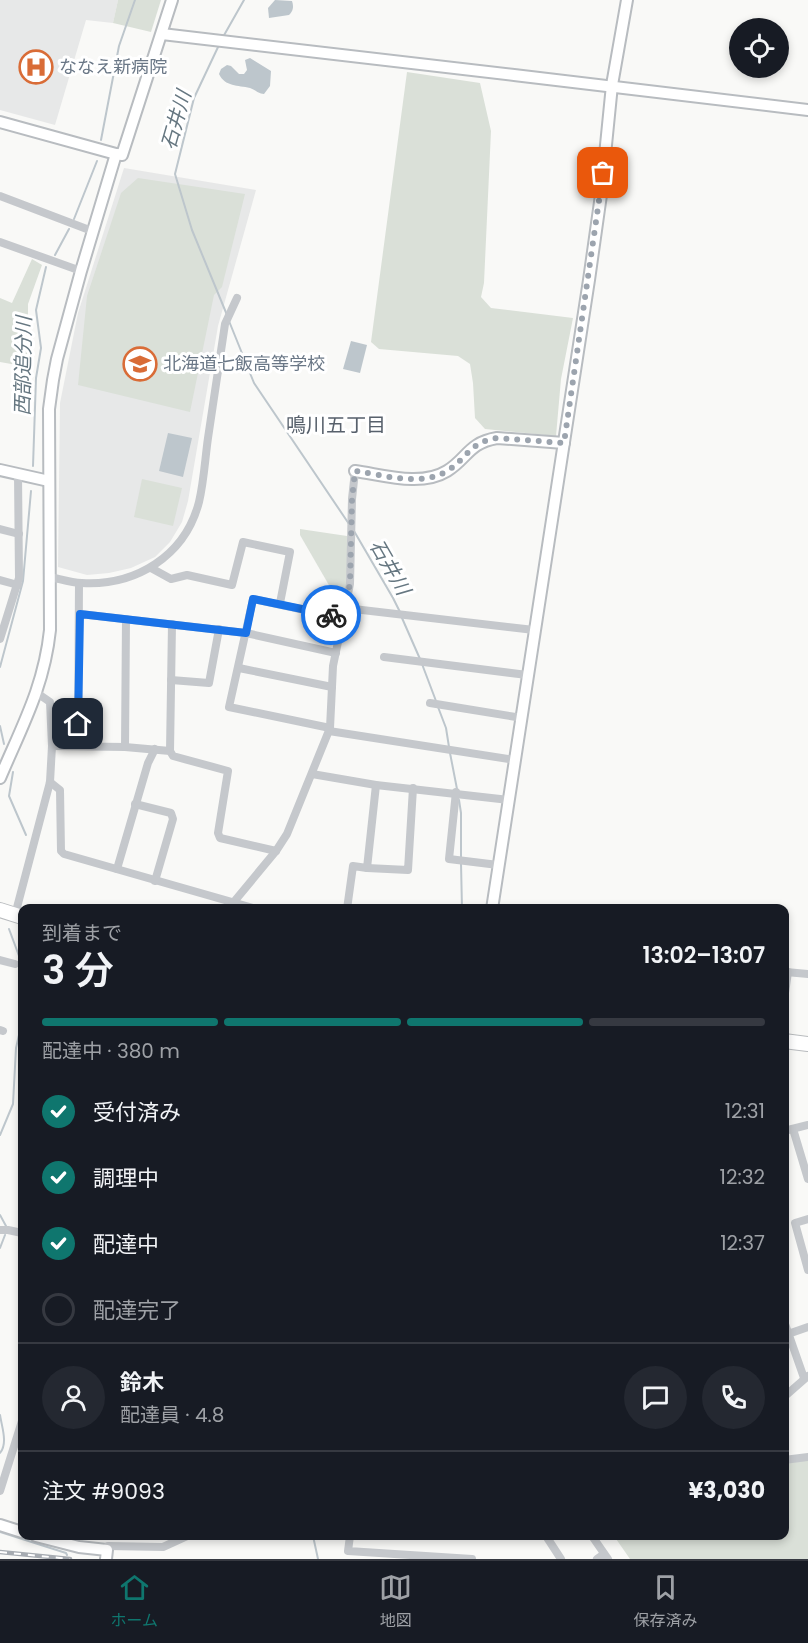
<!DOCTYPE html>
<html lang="ja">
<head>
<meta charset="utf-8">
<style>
	body { margin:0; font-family:Poppins,"Noto Sans JP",sans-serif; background:#242831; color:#f1f3f6; height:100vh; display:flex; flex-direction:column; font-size:22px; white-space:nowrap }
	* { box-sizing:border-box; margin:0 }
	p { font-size:20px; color:#9ea1a6 }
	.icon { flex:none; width:33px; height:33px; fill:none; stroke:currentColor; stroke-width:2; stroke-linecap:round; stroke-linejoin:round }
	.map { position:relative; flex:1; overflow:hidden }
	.panel { position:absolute; left:18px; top:904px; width:771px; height:636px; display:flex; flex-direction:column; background:#171b24; border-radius:12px; box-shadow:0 3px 9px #0003 }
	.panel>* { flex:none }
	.fabs { position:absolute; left:729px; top:18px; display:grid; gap:12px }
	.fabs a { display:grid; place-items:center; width:60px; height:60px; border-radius:50%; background:#171b24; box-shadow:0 3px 9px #0003; font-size:30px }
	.pin { position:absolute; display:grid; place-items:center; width:51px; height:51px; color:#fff; margin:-26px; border-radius:12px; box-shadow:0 3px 9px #0006 }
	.courier { position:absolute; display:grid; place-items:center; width:60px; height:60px; margin:-30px; border:4px solid #1a73e8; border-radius:50%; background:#fff; color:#222; box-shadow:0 2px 8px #0007 }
	.summary em { font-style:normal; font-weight:600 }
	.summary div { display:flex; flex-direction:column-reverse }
	.summary { display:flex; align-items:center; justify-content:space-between; height:102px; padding:0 24px }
	h1 { font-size:39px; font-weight:600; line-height:45px }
	.bar { display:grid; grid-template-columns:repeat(4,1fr); gap:9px 6px; align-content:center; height:72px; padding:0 24px }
	.bar i { height:8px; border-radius:4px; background:#363941 }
	.bar .on { background:#0f766e }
	.bar p { grid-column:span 4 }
	.line { display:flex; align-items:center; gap:15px; padding:0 24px; border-top:2px solid #363941 }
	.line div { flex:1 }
	.round { display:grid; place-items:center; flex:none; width:63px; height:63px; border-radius:32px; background:#242831 }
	ol { padding:0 24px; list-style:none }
	li { display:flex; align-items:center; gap:18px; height:66px }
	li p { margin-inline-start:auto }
	li .icon { padding:6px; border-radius:50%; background:#0f766e; color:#fff; stroke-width:4 }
	li:last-child { color:#9ea1a6 }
	li i { width:33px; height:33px; border:3px solid #363941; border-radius:50% }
	.menu { display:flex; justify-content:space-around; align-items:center; height:84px; border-top:2px solid #363941; background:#171b24; font-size:16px; color:#9ea1a6 }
	.menu a { display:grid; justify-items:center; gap:3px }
	.menu .on { color:#0f766e }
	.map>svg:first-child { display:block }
	.built { fill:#e7e8e8 }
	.green { fill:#dae0d8 }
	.water { fill:#bdc6cc }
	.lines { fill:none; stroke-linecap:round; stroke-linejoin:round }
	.stream { stroke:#bdc6cc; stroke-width:2 }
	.secondary-casing { stroke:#b8bcc0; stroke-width:14 }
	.highway-casing { stroke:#b8bbbe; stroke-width:16 }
	.street { stroke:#c5c8cc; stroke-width:8 }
	.secondary { stroke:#fff; stroke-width:10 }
	.highway { stroke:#fff; stroke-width:14 }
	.rail-casing { stroke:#a6abb1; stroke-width:4.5 }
	.rail { stroke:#fff; stroke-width:2; stroke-dasharray:7; stroke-linecap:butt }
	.done { stroke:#9ca4ae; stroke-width:6; stroke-dasharray:0 10.8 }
	.route { stroke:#1a73e8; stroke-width:8 }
	.labels { text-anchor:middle; stroke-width:6; stroke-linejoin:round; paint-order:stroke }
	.poi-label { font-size:18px; fill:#6a7786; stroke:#fff; text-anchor:start }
	.water-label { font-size:20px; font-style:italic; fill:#667781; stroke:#fff }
	.neighbourhood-label { font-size:20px; fill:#58616c; stroke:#fff }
</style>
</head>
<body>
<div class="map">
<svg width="808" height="1559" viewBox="0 0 808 1559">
	<rect width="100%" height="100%" fill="#f9f9f7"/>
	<!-- built -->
	<g class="built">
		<path d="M0 0H118L113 23 86 20 55 125 0 110Z"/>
		<path d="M124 168 256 190 218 326 188 501 182 522 170 542 155 557 131 568 109 573 87 575 58 567 60 403 78 313Z"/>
	</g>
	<!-- green -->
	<g class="green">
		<path d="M118 0H161L151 32 113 23Z"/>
		<path d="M407 72 480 83 491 131 484 283 481 297 491 308 573 318 561 379 556 436 485 429 475 418 473 383 470 364 458 356 379 349 371 342Z"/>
		<path d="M138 178 245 194 222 287 214 295 190 412 78 385 87 296 121 193Z"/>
		<path d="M32 259 42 265 28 304V367L0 362V298L12 303Z"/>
		<path d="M142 479 182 488 173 526 134 517Z"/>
		<path d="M300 529 347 536 348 581 341 606 300 535Z"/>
		<path d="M808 1457V1559H630L614 1536H784L785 1461Z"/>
	</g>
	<!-- water -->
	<g class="water">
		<path d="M275 0 292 1C294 7 293 11 289 15L269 18 268 8Z"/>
		<path d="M250 58 271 71 270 86 264 94C258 94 256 90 250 88 238 85 225 87 219 74L221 69 227 65 231 66 239 74H244L247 70 245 60Z"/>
		<path d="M351 341 367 345 360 373 343 369Z"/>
		<path d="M168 433 192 438 183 477 159 471Z"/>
	</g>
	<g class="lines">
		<!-- stream -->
		<g class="stream">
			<path d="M223 37 244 0"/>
			<path d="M219 45 194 98 175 174 192 230 227 315"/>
			<path d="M101 140 119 46 135 0"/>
			<path d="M74 219 97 161"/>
			<path d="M55 255 69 229"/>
			<path d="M229 321 254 383 349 524"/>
			<path d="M33 466 36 378 41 348 36 310 46 267"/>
			<path d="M354 531 393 598 400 612"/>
			<path d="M402 618 420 659"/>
			<path d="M422 664 436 701"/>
			<path d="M0 667 23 581 31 491"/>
			<path d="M438 707 446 728 449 747"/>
			<path d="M0 726 4 744"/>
			<path d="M450 753 457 789"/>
			<path d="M13 772 9 796 26 835"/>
			<path d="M459 800 461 813V857"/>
			<path d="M461 863 462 909"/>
			<path d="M9 929 22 964"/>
			<path d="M0 1135 13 1104 16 1048 22 1022"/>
			<path d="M0 1215 6 1226"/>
			<path d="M0 1248 5 1235"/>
			<path d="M0 1415C2 1428 8 1443 0 1453"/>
			<path d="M0 1532 66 1553 67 1555"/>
			<path d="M313 1536 318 1559"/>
		</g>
		<!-- secondary casing -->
		<g class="secondary-casing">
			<g id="secondary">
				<path d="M162 34C377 60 593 83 808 110"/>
				<path d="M0 122 116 154"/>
				<path d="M0 470 49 481"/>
				<path d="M355 471C384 475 421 487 447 471 468 458 468 443 497 438L564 443"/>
				<path d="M0 778C22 726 44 687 50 630L49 409 53 380 57 359 81 271 116 154 122 155 172 0"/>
				<path d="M492 909 589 280 601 195 612 85 627 0"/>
				<path d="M0 1525 22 1532"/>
				<path d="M36 1536 79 1547 107 1550 106 1559"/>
			</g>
		</g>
		<!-- highway casing -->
		<g class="highway-casing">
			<g id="highway">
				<path d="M0 910 22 917"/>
				<path d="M784 1041 808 1044"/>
			</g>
		</g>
		<!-- street -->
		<g class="street">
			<path d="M0 196 92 231"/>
			<path d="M0 242 81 271"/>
			<path d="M0 529 19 534"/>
			<path d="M151 568 171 579 187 575 232 585 243 542 290 552 280 603"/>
			<path d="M50 577C60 579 71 583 82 583 136 586 185 556 199 502 204 481 205 459 208 438 214 400 219 362 225 324L237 298"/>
			<path d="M0 580 18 585"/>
			<path d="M345 608 534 630"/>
			<path d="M80 614 246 633 336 653"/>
			<path d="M0 639 19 578 18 474"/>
			<path d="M384 657 527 675"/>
			<path d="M239 668 332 687"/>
			<path d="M171 680 209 683 219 629"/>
			<path d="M430 703 522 718"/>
			<path d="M330 728 229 707 253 599 342 618"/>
			<path d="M329 731 515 760"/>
			<path d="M52 746 125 747 170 751 173 756 228 771 218 833 220 838 276 851"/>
			<path d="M78 746 79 583"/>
			<path d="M125 747 126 619"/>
			<path d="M170 751 172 624"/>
			<path d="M312 774 376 785 509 800"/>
			<path d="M50 782 60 790 61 851 64 854 256 909"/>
			<path d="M456 792 449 859 498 865"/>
			<path d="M135 804 171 813 173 819 155 881"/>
			<path d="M367 868 408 870 413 788"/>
			<path d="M117 869 148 763 155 749"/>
			<path d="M228 909 276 851 287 834 330 728 333 666 350 584 352 499 355 471"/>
			<path d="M347 909 353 866 367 868 376 785"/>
			<path d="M15 915 50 782 52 746 50 702 37 693"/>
			<path d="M0 960 15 964"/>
			<path d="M786 972 808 974"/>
			<path d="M784 1000 788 972"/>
			<path d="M0 1030 3 1031"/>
			<path d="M793 1129 808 1179"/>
			<path d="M784 1131 808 1125"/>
			<path d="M808 1219 795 1223 808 1270"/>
			<path d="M0 1230H8L22 1233"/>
			<path d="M784 1321 804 1378"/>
			<path d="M788 1334 808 1327"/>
			<path d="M784 1397 808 1376"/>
			<path d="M784 1460 808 1457"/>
			<path d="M0 1491 22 1421"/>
			<path d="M350 1536 348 1551 472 1559"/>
			<path d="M546 1536 561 1559"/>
			<path d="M592 1536 608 1559"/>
			<path d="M108 1546 163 1547 187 1536"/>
			<path d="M597 1559 604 1554"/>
		</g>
		<!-- secondary -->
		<use href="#secondary" class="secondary"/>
		<!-- highway -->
		<use href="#highway" class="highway"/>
		<!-- rail casing -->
		<g class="rail-casing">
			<path id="rail" d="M0 1552 70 1559"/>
		</g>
		<!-- rail -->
		<use href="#rail" class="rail"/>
	</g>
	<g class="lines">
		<!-- done -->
		<path class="done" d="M331 615 342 618 350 584 352 499 355 471C384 475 421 487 447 471 468 458 468 443 497 438L564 443 603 173"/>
		<!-- route -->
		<path class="route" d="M78 724 80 614 246 633 253 599 331 615"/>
	</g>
	<!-- icons -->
	<defs>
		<g id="hospital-ring" transform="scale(1.725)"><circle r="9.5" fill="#fff" stroke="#d96c37" stroke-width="1.5"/><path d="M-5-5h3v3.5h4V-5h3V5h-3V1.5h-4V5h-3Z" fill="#d96c37"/></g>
		<g id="school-ring" transform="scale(1.725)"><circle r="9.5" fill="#fff" stroke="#d96c37" stroke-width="1.5"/><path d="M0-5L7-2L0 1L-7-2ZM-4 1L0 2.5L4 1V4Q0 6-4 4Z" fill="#d96c37"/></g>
	</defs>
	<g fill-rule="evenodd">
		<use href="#hospital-ring" x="36" y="67"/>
		<use href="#school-ring" x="140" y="364"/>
	</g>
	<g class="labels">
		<!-- poi labels -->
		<g class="poi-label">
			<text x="59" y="73">ななえ新病院</text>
			<text x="163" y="370">北海道七飯高等学校</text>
		</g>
		<!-- water labels -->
		<g class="water-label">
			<text transform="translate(176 120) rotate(-74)" y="7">石井川</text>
			<text transform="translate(23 366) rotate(-89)" y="7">西部追分川</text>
			<text transform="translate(390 567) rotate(60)" y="7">石井川</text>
		</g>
		<!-- neighbourhood labels -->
		<g class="neighbourhood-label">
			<text x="336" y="432">鳴川五丁目</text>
		</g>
	</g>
</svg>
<div class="fabs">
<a><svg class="icon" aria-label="locate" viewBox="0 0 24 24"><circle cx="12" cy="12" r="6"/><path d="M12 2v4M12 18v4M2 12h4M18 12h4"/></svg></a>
</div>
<div class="pin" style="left:603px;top:173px;background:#ea580c"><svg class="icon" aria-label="bag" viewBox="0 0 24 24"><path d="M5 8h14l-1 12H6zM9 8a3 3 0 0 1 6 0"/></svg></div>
<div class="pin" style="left:78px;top:724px;background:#1f2937"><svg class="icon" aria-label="home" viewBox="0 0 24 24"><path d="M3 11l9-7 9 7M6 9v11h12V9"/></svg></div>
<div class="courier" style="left:331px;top:615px"><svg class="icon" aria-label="bike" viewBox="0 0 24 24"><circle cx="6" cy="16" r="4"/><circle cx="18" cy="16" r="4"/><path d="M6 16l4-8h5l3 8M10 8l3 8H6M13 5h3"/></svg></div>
<section class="panel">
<div class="summary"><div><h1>3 分</h1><p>到着まで</p></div><em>13:02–13:07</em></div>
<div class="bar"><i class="on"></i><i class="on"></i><i class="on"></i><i></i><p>配達中 · 380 m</p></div>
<ol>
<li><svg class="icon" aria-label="check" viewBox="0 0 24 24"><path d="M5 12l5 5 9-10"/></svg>受付済み<p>12:31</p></li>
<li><svg class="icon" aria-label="check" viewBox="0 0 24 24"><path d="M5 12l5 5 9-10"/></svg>調理中<p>12:32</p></li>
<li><svg class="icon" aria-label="check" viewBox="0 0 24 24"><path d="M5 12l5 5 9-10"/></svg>配達中<p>12:37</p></li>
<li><i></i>配達完了</li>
</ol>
<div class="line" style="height:108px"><a class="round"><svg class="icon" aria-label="person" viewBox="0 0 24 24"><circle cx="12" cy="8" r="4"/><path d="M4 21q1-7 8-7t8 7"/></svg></a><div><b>鈴木</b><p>配達員 · 4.8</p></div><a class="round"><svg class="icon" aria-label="chat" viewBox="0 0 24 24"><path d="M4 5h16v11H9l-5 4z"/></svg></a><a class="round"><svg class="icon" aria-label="phone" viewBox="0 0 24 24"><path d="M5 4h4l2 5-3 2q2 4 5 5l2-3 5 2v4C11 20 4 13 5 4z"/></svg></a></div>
<div class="line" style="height:78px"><div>注文 #9093</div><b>¥3,030</b></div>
</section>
</div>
<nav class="menu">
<a class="on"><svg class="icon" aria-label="home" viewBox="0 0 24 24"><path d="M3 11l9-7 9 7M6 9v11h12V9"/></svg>ホーム</a>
<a><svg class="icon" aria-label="map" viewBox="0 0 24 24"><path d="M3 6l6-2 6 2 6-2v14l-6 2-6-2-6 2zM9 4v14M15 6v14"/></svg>地図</a>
<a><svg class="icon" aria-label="saved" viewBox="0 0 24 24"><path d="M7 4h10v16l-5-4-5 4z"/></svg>保存済み</a>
</nav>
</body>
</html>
